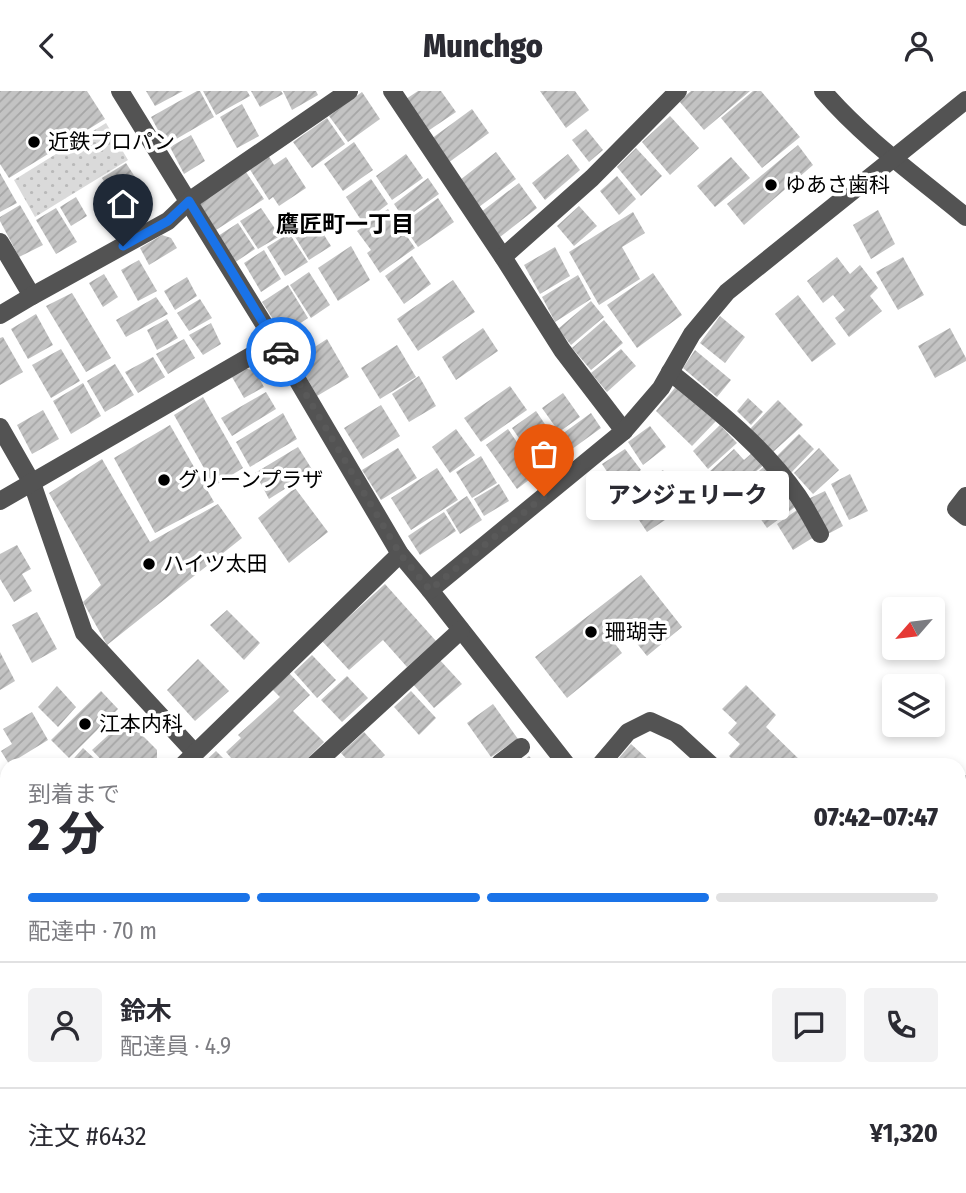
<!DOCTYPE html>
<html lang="ja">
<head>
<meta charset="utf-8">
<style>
	body { margin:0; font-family:"Fira Sans Condensed","Noto Sans JP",sans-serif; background:#f2f2f3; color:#2b2b33; height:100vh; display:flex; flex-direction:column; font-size:26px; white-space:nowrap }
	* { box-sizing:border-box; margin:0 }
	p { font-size:23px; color:#7c7c81 }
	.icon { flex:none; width:38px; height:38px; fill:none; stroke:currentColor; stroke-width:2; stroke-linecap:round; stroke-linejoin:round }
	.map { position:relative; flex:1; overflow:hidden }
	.side { position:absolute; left:0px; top:667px; width:966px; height:436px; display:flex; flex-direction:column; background:#fff; border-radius:21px 21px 0 0; box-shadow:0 4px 10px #0003 }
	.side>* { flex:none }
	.needle { width:46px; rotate:242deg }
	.fabs { position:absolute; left:882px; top:506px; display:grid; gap:14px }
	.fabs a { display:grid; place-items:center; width:63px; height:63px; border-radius:7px; background:#fff; box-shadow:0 4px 10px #0003; font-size:35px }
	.pin { position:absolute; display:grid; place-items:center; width:60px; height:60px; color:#fff; margin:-72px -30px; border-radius:50% 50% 50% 0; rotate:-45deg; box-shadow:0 0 7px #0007 }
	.pin .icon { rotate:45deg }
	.courier { position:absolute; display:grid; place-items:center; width:70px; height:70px; margin:-35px; border:5px solid #1a73e8; border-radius:50%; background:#fff; color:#222; box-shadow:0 2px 9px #0007 }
	.bubble { position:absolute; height:49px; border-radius:7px; background:#fff; box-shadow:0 4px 10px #0003; font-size:23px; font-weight:800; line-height:49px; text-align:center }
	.summary em { font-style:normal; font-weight:800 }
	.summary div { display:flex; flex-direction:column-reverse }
	.summary { display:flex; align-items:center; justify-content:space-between; height:119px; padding:0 28px }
	h1 { font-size:46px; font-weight:800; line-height:52px }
	.bar { display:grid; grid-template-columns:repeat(4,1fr); gap:10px 7px; align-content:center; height:84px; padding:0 28px }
	.bar i { height:9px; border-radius:5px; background:#e1e1e2 }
	.bar .current { background:#1a73e8 }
	.bar p { grid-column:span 4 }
	.line { display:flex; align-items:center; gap:18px; padding:0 28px; border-top:2px solid #e1e1e2 }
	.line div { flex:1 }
	.round { display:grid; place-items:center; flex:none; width:74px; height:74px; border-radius:7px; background:#f2f2f3 }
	header { display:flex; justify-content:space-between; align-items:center; height:91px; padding:0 28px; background:#fff; font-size:32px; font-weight:800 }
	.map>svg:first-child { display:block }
	.green { fill:url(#green-dots) }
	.forest { fill:url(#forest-firs) }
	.pitch { fill:#dadada }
	.water { fill:url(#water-rules) }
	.building { fill:url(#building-hatch) }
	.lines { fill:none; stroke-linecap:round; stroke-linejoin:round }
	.minor { stroke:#535353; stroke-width:18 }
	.done { stroke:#595959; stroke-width:7; stroke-dasharray:0 12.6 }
	.route { stroke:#1a73e8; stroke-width:9 }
	.poi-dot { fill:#000; stroke:#fff; stroke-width:2.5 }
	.labels { text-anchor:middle; stroke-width:7; stroke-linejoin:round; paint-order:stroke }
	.poi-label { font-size:21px; fill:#000; stroke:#fff; text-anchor:start }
	.neighbourhood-label { font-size:23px; font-weight:bold; fill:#000; stroke:#fff }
</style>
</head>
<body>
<header><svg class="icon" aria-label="back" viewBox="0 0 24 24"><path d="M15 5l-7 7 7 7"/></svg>Munchgo<svg class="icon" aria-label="person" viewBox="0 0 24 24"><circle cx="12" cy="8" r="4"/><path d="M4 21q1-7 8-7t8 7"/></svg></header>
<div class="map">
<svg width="966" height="1102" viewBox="0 0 966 1102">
	<defs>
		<pattern id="green-dots" width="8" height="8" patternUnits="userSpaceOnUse" patternTransform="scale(1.75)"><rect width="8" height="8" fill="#dadada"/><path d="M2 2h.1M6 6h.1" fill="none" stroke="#b9b9b9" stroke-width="1.8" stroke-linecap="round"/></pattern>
		<pattern id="forest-firs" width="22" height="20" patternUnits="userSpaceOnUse" patternTransform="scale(1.75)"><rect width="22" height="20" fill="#dadada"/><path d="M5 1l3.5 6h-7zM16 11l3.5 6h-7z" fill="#b9b9b9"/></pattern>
		<pattern id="water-rules" width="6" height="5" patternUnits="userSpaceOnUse" patternTransform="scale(1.75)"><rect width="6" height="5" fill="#a1a1a1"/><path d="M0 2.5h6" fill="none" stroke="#898989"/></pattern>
		<pattern id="building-hatch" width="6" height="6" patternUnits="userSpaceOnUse" patternTransform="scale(1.75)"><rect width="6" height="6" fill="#c3c3c3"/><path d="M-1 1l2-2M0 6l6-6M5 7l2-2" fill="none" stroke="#a6a6a6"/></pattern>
	</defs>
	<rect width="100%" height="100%" fill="#fff"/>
	<!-- green -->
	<g class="green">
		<path d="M106 32 128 69 35 126 14 89Z"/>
		<path d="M0 853 7 861V1003L0 1010Z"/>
	</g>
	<!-- forest -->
	<g class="forest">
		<path d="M0 874 2 877 7 879V947H5L0 943Z"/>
		<path d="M959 997 966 1002V1076L959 1069Z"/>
		<path d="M500 1096H662L658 1102H494Z"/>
	</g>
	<!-- pitch -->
	<path class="pitch" d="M959 1086 966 1091V1102H665L670 1096H959Z"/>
	<!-- water -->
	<path class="water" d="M966 750V831L959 825V758Z"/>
	<!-- building -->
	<g class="building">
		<path d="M0 0H87L105 28 9 87 0 73Z"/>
		<path d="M146 0H183L155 15Z"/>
		<path d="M197 0H200L214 26 166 54 151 26Z"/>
		<path d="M203 0H247L250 5 216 24Z"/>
		<path d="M251 0H281L283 3 260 16Z"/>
		<path d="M283 0H316L318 4 292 19Z"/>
		<path d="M418 0H441L456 21 428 40 406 8Z"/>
		<path d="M540 0H575L589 19 566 37Z"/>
		<path d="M691 0H750L704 39 679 10Z"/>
		<path d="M753 0H761L800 46 762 77 721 27Z"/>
		<path d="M362 1 380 28 348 51 329 25Z"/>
		<path d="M242 13 259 45 237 57 220 26Z"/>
		<path d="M472 18 489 42 448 72 431 48Z"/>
		<path d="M670 25 699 57 670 84 642 51Z"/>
		<path d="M327 27 345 53 312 77 293 51Z"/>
		<path d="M586 38 603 59 589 71 572 49Z"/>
		<path d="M191 44 205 70 184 83 170 56Z"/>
		<path d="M354 51 373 79 343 100 324 73Z"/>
		<path d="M798 54 813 74 744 134 727 113Z"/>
		<path d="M636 57 662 85 641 105 617 76Z"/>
		<path d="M496 61 516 88 479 116 460 89Z"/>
		<path d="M406 63 423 87 392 109 376 85Z"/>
		<path d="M568 63 580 79 545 109 532 92Z"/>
		<path d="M268 64 274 74 286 66 306 97 279 115 273 106 269 109 249 77Z"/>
		<path d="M731 66 750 87 715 116 697 95Z"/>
		<path d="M126 72 144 100 142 117 126 127 102 87Z"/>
		<path d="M246 81 264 108 216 139 199 112Z"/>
		<path d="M0 82 17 112 0 121Z"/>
		<path d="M617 85 636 108 619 124 600 100Z"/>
		<path d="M428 87 439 103 404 128 394 113Z"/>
		<path d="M371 88 388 113 363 132 346 106Z"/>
		<path d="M519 92 537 117 500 146 481 121Z"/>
		<path d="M76 106 87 125 71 135 60 116Z"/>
		<path d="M438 107 454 131 418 156 402 133Z"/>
		<path d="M20 114 43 154 19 166 0 130V126Z"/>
		<path d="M579 115 597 135 574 155 557 135Z"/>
		<path d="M56 117 77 151 56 163 36 129Z"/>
		<path d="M261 117 280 145 258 158 240 130Z"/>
		<path d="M388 118 415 157 380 182 367 162 371 159 357 140Z"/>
		<path d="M878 119 895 153 871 168 853 134Z"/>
		<path d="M633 121 645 142 622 156 640 188 599 214 569 161Z"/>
		<path d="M312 125 331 155 309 169 291 139Z"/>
		<path d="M238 132 255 158 234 172 218 145Z"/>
		<path d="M289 142 308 171 285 185 267 156Z"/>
		<path d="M162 144 171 147 177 157 149 174 140 157Z"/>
		<path d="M351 155 370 189 338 210 318 177Z"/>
		<path d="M555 156 570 185 540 203 524 174Z"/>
		<path d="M264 159 281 188 261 201 244 172Z"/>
		<path d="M412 165 431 193 404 213 385 185Z"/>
		<path d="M837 166 850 183 860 174 878 197 870 205 882 220 849 246 835 227 845 219 833 204 823 212 807 190Z"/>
		<path d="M903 166 924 204 898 219 876 181Z"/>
		<path d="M139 169 157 200 138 210 121 179Z"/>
		<path d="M309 181 330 214 311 227 290 194Z"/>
		<path d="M653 182 682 224 637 257 607 214Z"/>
		<path d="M104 183 118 206 103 216 89 192Z"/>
		<path d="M578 184 591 208 555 231 542 206Z"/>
		<path d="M187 186 197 205 175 219 164 200Z"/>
		<path d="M453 189 475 221 418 260 397 228Z"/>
		<path d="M288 194 308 227 283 244 262 211Z"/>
		<path d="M72 202 111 267 86 281 46 215Z"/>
		<path d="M798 204 836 253 812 271 775 223Z"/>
		<path d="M156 206 168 223 126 246 116 229Z"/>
		<path d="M200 208 212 227 189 240 177 222Z"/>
		<path d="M591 210 604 226 571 254 558 238Z"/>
		<path d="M36 223 53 254 28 268 11 238Z"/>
		<path d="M720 225 745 246 725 272 700 252Z"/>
		<path d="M167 228 178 247 157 259 147 239Z"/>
		<path d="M604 229 623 252 591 279 572 257Z"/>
		<path d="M211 232 221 253 203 264 189 244Z"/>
		<path d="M483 237 498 260 456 289 442 266Z"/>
		<path d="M950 237 966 267V270L935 287 918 255Z"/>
		<path d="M3 246 23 281 0 294V247Z"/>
		<path d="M184 248 195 267 168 283 156 263Z"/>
		<path d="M327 248 349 286 317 305 296 268Z"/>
		<path d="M397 254 416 286 380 308 361 277Z"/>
		<path d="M61 258 80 290 51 307 32 274Z"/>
		<path d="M621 258 636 275 607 301 591 282Z"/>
		<path d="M695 259 731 289 717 306 683 277Z"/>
		<path d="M153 266 165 286 138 302 125 281Z"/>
		<path d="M115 273 134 304 105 321 87 290Z"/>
		<path d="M244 277 255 280 264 296 244 307 232 286Z"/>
		<path d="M419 285 436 315 409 331 392 303Z"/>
		<path d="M83 292 101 325 71 343 53 310Z"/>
		<path d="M678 293 717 329 692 355 656 320Z"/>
		<path d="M510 295 527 319 481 351 464 327Z"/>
		<path d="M266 301 276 318 232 345 221 327Z"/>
		<path d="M563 302 580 326 559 341 542 317Z"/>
		<path d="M203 306 243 377 214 395 174 324Z"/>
		<path d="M748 307 763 321 751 334 737 320Z"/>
		<path d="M778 309 803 334 773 361 750 338Z"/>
		<path d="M381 314 400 345 363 368 344 337Z"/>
		<path d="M43 319 59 348 32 363 17 334Z"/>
		<path d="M536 320 566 364 542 381 512 337Z"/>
		<path d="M283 322 297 348 250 376 236 351Z"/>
		<path d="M591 322 601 337 568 361 558 346Z"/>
		<path d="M170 334 214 411 155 442 114 367Z"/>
		<path d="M720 334 737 352 708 378 693 360Z"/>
		<path d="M650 335 666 356 643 374 628 351Z"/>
		<path d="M456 338 475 364 450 382 432 356Z"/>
		<path d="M508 338 538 382 517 398 486 354Z"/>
		<path d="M799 343 814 358 789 384 774 368Z"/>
		<path d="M298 356 313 380 269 408 255 382Z"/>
		<path d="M398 357 417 387 381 409 362 379Z"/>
		<path d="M819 357 839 379 813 403 794 382Z"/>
		<path d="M625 358 641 379 617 396 602 373Z"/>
		<path d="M734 358 744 369 753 361 764 374 728 403 709 381Z"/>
		<path d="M481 365 497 392 472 407 456 381Z"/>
		<path d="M102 368 150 451 218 413 242 447 107 554 83 511 101 494 49 402Z"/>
		<path d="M765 375 780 394 749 418 735 400Z"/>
		<path d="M437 377 458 409 411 439 391 407Z"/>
		<path d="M663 379 686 415 647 441 623 405Z"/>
		<path d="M850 383 868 420 849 429 831 393Z"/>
		<path d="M499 393 509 410 484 425 474 408Z"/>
		<path d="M295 397 328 441 289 472 258 427Z"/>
		<path d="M780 397 795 416 767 437 753 417Z"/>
		<path d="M825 400 843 435 826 444 808 408Z"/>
		<path d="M467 405 482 429 460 443 446 419Z"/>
		<path d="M797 419 814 446 793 459 777 433Z"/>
		<path d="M444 421 456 440 420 464 408 445Z"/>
		<path d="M17 454 31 478 22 483 32 500 14 511 0 488V463Z"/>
		<path d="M641 484 682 536 647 565 623 535 610 546 622 562 567 607 535 566Z"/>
		<path d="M385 493 436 550 407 576 383 549 349 579 322 550Z"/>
		<path d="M227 519 260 552 244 569 210 534Z"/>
		<path d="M37 521 57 558 32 572 12 534Z"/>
		<path d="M0 561 15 590 0 599Z"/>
		<path d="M312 564 336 589 317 607 294 581Z"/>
		<path d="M438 567 462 593 434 617 411 591Z"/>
		<path d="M198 568 229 600 195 630 167 599Z"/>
		<path d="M289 582 310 604 293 620 324 651 301 674H270L264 668 262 670 265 674H237L226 661 241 647 238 644 280 606 273 599Z"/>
		<path d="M347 585 368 607 342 631 321 609Z"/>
		<path d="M746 594 776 624 766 636 803 672 802 674H738L729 665 740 653 728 642 737 632 722 618Z"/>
		<path d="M57 595 76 616 58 636 38 616Z"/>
		<path d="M101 600 118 618 69 667 51 649Z"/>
		<path d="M411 600 436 627 419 644 394 616Z"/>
		<path d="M493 613 518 648 491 666 467 632Z"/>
		<path d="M32 621 48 649 9 673 1 660 12 653 3 638Z"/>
		<path d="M126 628 157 659V674H106L92 659Z"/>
		<path d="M364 641 385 664 374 674H352L341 662Z"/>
		<path d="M631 653 654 674H613Z"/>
		<path d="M83 657 96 669 91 674H68Z"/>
		<path d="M216 660 230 674H201Z"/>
		<path d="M529 665 537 674H518Z"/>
		<path d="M0 718 7 725V740L0 747Z"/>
		<path d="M7 754V800L0 793V761Z"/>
		<path d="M111 1096H196L202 1102H104Z"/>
		<path d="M426 1096H459L453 1102H433Z"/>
	</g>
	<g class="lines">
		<!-- minor -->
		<g class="minor">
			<path d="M120 0 275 251 400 463 430 499 567 674"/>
			<path d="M392 0 503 166 562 259 624 340"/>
			<path d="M823 0C864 48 918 86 966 126"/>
			<path d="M0 151 32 205"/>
			<path d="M503 166 592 87 678 0"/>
			<path d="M0 224 32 205 168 130 189 110 349 0"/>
			<path d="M670 281C716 318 764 356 798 405 806 417 813 430 820 443"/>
			<path d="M0 336 32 392 84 542 195 662"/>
			<path d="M966 405 956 418 966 426"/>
			<path d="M0 410 275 251"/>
			<path d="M430 499 624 340 661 297 692 243 727 201 966 9"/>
			<path d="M183 674 400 463"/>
			<path d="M314 674 461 539"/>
			<path d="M501 674 500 672 521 656"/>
			<path d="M600 674 628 641 650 630 676 642 711 674"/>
			<path d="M959 700 966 693"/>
			<path d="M0 836 7 843"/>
			<path d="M959 872 966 878"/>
			<path d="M0 1028 7 1021"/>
			<path d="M259 1096 265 1102"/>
		</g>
	</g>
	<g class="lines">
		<!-- done -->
		<path class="done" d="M281 261 400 463 430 499 544 405"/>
		<!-- route -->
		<path class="route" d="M123 155 168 130 189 110 281 261"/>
	</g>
	<!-- markers -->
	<g class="poi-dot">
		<circle cx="34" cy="51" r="7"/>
		<circle cx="771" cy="94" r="7"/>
		<circle cx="164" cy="389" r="7"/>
		<circle cx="149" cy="473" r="7"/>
		<circle cx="591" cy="541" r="7"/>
		<circle cx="85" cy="633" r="7"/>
	</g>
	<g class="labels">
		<!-- poi labels -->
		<g class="poi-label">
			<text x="48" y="58">近鉄プロパン</text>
			<text x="785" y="101">ゆあさ歯科</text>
			<text x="178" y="396">グリーンプラザ</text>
			<text x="163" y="480">ハイツ太田</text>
			<text x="605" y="548">珊瑚寺</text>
			<text x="99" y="640">江本内科</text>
		</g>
		<!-- neighbourhood labels -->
		<g class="neighbourhood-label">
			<text x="345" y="141">鷹匠町一丁目</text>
		</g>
	</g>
</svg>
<div class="fabs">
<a><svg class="needle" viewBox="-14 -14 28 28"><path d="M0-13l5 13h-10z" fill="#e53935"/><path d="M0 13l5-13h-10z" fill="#7c7c81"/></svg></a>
<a><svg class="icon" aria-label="layers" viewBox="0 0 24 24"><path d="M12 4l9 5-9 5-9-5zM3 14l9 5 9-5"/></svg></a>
</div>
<div class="pin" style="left:544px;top:405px;background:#ea580c"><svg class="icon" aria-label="bag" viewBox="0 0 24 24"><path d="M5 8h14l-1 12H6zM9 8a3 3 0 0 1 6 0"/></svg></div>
<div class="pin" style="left:123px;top:155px;background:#1f2937"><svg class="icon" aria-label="home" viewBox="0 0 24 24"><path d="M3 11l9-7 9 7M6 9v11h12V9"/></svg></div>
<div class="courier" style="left:281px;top:261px"><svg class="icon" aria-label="car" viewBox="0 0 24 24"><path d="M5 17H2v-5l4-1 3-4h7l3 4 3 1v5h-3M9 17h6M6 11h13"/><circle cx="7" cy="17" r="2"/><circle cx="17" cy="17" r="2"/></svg></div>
<div class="bubble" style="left:586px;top:380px;width:203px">アンジェリーク</div>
<section class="side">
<div class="summary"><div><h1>2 分</h1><p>到着まで</p></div><em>07:42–07:47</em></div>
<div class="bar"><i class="current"></i><i class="current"></i><i class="current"></i><i></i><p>配達中 · 70 m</p></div>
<div class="line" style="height:126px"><a class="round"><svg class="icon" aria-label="person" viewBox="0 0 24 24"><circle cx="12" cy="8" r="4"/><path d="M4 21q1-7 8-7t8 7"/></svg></a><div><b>鈴木</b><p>配達員 · 4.9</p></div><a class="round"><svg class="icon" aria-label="chat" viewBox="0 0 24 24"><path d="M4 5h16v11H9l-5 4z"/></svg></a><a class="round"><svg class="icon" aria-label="phone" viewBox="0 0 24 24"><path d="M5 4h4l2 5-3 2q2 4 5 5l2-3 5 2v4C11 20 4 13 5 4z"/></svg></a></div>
<div class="line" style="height:91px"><div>注文 #6432</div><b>¥1,320</b></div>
</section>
</div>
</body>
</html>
